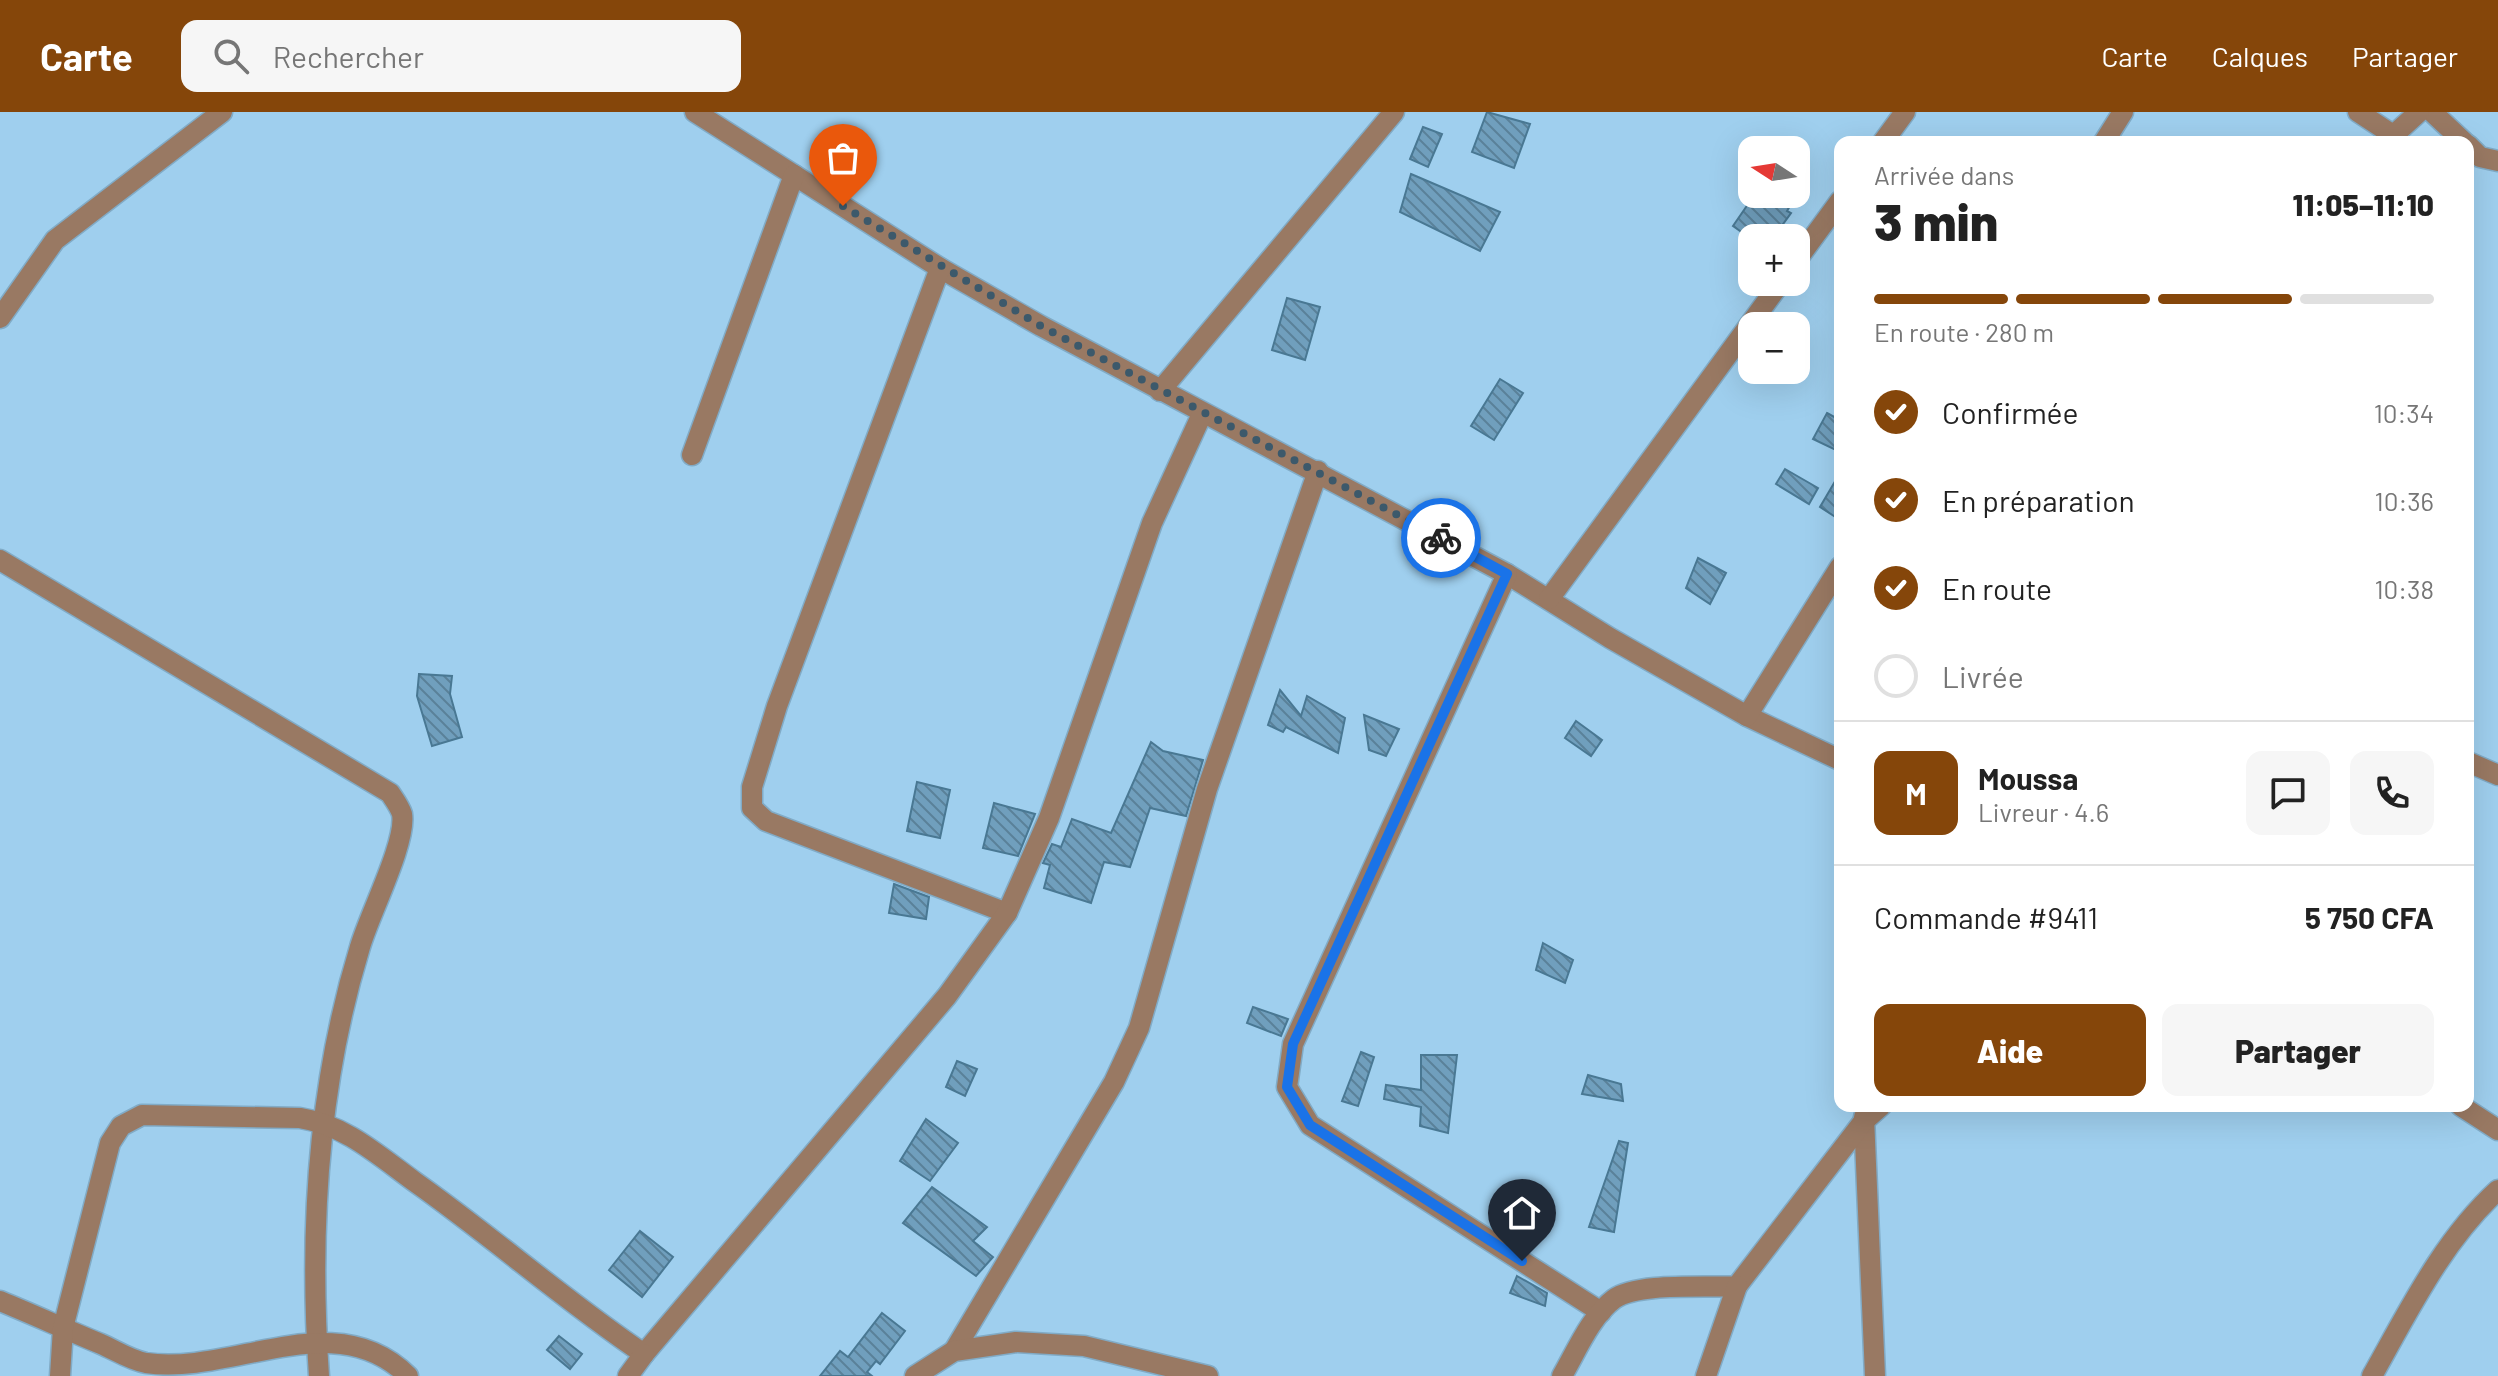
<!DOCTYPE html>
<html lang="fr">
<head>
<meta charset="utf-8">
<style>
	body { margin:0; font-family:Barlow,sans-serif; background:#f6f6f6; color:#222; height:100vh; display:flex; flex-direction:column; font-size:30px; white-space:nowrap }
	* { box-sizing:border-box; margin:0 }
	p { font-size:26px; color:#767676 }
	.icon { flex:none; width:44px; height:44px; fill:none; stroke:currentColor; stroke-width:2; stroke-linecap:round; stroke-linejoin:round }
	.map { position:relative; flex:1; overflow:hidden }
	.drawer { position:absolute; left:1834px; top:24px; width:640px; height:976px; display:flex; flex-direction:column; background:#fff; border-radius:16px; box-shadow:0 8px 32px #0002 }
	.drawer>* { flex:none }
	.needle { width:52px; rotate:282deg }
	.fabs { position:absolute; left:1738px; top:24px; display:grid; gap:16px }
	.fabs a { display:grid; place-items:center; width:72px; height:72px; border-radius:16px; background:#fff; box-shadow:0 8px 32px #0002; font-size:40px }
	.pin { position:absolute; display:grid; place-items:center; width:68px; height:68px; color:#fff; margin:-82px -34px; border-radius:50% 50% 50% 0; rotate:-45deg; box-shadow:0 0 8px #0007 }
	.pin .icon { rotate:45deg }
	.courier { position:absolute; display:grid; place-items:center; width:80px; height:80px; margin:-40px; border:6px solid #1a73e8; border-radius:50%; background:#fff; color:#222; box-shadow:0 2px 10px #0007 }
	.head em { font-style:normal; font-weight:800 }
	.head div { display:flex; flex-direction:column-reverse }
	.head { display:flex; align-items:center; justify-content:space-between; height:136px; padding:0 40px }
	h1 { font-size:52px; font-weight:800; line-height:60px }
	.bar { display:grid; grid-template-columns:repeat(4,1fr); gap:12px 8px; align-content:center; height:96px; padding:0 40px }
	.bar i { height:10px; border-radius:6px; background:#e0e0e0 }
	.bar .selected { background:#85460a }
	.bar p { grid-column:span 4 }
	.line { display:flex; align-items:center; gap:20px; padding:0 40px; border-top:2px solid #e0e0e0 }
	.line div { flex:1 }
	.round { display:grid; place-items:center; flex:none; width:84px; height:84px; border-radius:16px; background:#f6f6f6 }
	ol { padding:0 40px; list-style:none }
	li { display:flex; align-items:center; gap:24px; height:88px }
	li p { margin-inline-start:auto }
	li .icon { padding:8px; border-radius:50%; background:#85460a; color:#fff; stroke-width:4 }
	li:last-child { color:#767676 }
	li i { width:44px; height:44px; border:4px solid #e0e0e0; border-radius:50% }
	.action { display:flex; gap:16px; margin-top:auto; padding:16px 40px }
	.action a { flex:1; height:92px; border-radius:16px; background:#85460a; color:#fff; font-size:32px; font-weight:800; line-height:92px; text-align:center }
	.action a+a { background:#f6f6f6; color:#222 }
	header { display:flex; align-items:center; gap:48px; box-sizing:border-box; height:112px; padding:0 40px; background:#85460a; color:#fff }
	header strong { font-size:38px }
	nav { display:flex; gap:44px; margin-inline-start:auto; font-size:28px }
	.search { width:560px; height:72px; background:#f6f6f6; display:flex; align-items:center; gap:20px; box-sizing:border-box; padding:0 28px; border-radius:16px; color:#767676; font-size:30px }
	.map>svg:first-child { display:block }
	.building { fill:url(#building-back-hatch); stroke:#497893; stroke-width:2 }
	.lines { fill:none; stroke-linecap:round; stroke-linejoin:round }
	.minor-casing { stroke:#81abc6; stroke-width:23 }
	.minor { stroke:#997963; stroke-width:20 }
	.done { stroke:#3c596b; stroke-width:8; stroke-dasharray:0 14.4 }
	.route { stroke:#1a73e8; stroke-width:10 }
</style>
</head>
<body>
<header>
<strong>Carte</strong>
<div class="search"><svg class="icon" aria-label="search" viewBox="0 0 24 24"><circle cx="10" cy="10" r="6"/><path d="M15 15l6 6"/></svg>Rechercher</div>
<nav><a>Carte</a><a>Calques</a><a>Partager</a></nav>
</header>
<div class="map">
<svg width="2498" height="1264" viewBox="0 0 2498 1264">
	<defs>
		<pattern id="building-back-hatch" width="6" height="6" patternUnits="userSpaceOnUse" patternTransform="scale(2)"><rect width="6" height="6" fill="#709fbd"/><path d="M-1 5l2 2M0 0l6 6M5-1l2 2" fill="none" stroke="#5a8199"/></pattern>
	</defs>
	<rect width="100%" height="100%" fill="#9fcfee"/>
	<!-- building -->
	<g class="building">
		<path d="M1487 0 1530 12 1514 56 1472 40Z"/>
		<path d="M1423 15 1442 22 1428 55 1410 47Z"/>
		<path d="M1411 62 1500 100 1480 139 1400 100Z"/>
		<path d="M1755 82H1797L1787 99 1791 101 1773 126H1750L1733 114Z"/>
		<path d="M1287 186 1320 195 1305 248 1272 238Z"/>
		<path d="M1500 267 1523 281 1494 328 1471 314Z"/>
		<path d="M1827 301 1840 308V340L1813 327Z"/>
		<path d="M1785 357 1818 376 1809 392 1776 372Z"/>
		<path d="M1840 361V408L1820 395Z"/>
		<path d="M1698 446 1726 461 1710 492 1686 476Z"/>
		<path d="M419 562 452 564 450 582 462 625 432 634 417 584Z"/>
		<path d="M1280 578 1301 604 1307 584 1345 606 1338 641 1286 615 1283 620 1268 613Z"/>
		<path d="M1364 603 1399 617 1386 644 1369 638Z"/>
		<path d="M1576 609 1602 628 1591 644 1565 626Z"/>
		<path d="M1151 630 1163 639 1203 648 1186 704 1150 696 1130 755 1104 750 1091 791 1044 776 1050 753 1043 751 1052 732 1061 735 1072 707 1111 721Z"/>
		<path d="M917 670 950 678 940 726 907 719Z"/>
		<path d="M994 691 1035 702 1018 744 983 736Z"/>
		<path d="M894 772 929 785 926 807 889 801Z"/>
		<path d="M1543 831 1573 848 1565 871 1536 858Z"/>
		<path d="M1253 895 1288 907 1281 924 1247 911Z"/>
		<path d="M1361 940 1374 945 1358 994 1342 989Z"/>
		<path d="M1421 943H1457L1448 1021 1420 1014 1421 995 1384 987 1386 973 1421 978Z"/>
		<path d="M957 949 977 957 965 984 946 975Z"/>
		<path d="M1588 963 1621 972 1623 989 1582 982Z"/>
		<path d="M926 1007 958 1031 930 1069 900 1049Z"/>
		<path d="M1619 1029 1628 1031 1614 1120 1589 1115Z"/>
		<path d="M932 1075 987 1115 973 1129 993 1145 976 1164 903 1111Z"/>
		<path d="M640 1119 673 1145 642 1185 609 1158Z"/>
		<path d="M1517 1164 1547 1181 1545 1194 1510 1181Z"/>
		<path d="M882 1201 905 1219 880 1252 876 1249 867 1260 872 1264H820L840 1239 848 1245Z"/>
		<path d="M559 1224 582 1242 570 1257 547 1238Z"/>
	</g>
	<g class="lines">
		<!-- minor casing -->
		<g class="minor-casing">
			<g id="minor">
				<path d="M695 0 940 156 1041 214 1507 462 1610 526 1747 604 1840 648"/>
				<path d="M2358 0 2393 23"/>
				<path d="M2432 0 2464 30"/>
				<path d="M1883 30 1905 0"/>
				<path d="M2104 30 2123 0"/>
				<path d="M2386 30 2419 0"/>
				<path d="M2468 33 2480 45 2498 49"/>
				<path d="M1796 149 1840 89"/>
				<path d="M940 156 777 594 752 675V696L766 709 1007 801"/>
				<path d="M0 206 55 128 222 0"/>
				<path d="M1160 279 1394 0"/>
				<path d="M692 343 794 63"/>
				<path d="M0 448 390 681C394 687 400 695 402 702 407 730 369 803 360 835 318 972 309 1121 319 1264"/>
				<path d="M1507 462 1293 932 1287 975 1310 1013 1601 1200"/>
				<path d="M1549 487 1781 170"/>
				<path d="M1747 604 1840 455"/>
				<path d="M2468 650 2498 663"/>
				<path d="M2461 994 2498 1018"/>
				<path d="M1864 1005 1875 1264"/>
				<path d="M0 1189C34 1203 67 1218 101 1232 115 1238 130 1248 146 1251 232 1264 335 1191 408 1264"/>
				<path d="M954 1239 1114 970 1139 916 1207 677 1318 359"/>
				<path d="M60 1264 63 1216 110 1031 121 1014 142 1003 300 1006C345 1013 378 1043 415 1070 493 1125 565 1189 644 1242L947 884 1007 801 1049 706 1152 411 1202 302"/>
				<path d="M628 1264 644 1242"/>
				<path d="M915 1264 954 1239 1016 1230 1084 1234 1208 1264"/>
				<path d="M1562 1264C1576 1240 1591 1204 1614 1187 1638 1170 1706 1176 1737 1174L1863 1010 1881 994"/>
				<path d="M1706 1264 1737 1174"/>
				<path d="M2372 1264C2408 1200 2443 1128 2498 1078"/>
			</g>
		</g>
		<!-- minor -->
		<use href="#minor" class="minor"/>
	</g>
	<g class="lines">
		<!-- done -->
		<path class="done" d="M843 94 1041 214 1441 426"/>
		<!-- route -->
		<path class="route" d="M1441 426 1507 462 1293 932 1287 975 1310 1013 1522 1149"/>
	</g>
</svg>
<div class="fabs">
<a><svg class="needle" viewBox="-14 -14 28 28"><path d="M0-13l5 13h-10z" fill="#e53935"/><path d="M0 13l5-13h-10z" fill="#767676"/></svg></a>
<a>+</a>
<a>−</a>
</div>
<div class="pin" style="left:843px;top:94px;background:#ea580c"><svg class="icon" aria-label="bag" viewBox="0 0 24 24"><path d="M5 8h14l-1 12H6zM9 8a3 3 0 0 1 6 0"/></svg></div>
<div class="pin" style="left:1522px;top:1149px;background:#1f2937"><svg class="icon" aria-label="home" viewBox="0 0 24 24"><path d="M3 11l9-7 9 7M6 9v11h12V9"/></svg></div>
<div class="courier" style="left:1441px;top:426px"><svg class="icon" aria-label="bike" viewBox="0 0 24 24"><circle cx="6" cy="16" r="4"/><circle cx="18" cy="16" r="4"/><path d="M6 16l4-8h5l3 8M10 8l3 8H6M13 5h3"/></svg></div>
<section class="drawer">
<div class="head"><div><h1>3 min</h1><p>Arrivée dans</p></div><em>11:05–11:10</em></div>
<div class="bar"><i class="selected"></i><i class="selected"></i><i class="selected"></i><i></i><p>En route · 280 m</p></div>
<ol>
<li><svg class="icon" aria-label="check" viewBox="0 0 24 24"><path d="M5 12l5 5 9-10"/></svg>Confirmée<p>10:34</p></li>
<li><svg class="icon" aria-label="check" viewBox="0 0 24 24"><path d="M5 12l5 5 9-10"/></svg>En préparation<p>10:36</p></li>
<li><svg class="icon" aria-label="check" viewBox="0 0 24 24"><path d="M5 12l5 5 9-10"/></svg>En route<p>10:38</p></li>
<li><i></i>Livrée</li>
</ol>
<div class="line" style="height:144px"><b class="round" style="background:#85460a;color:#fff">M</b><div><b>Moussa</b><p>Livreur · 4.6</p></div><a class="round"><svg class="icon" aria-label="chat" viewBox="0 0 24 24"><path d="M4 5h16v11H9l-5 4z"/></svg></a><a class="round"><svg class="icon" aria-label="phone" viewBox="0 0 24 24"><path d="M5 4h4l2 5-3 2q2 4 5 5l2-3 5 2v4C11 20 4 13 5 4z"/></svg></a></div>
<div class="line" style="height:104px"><div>Commande #9411</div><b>5 750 CFA</b></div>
<div class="action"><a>Aide</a><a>Partager</a></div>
</section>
</div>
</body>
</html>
